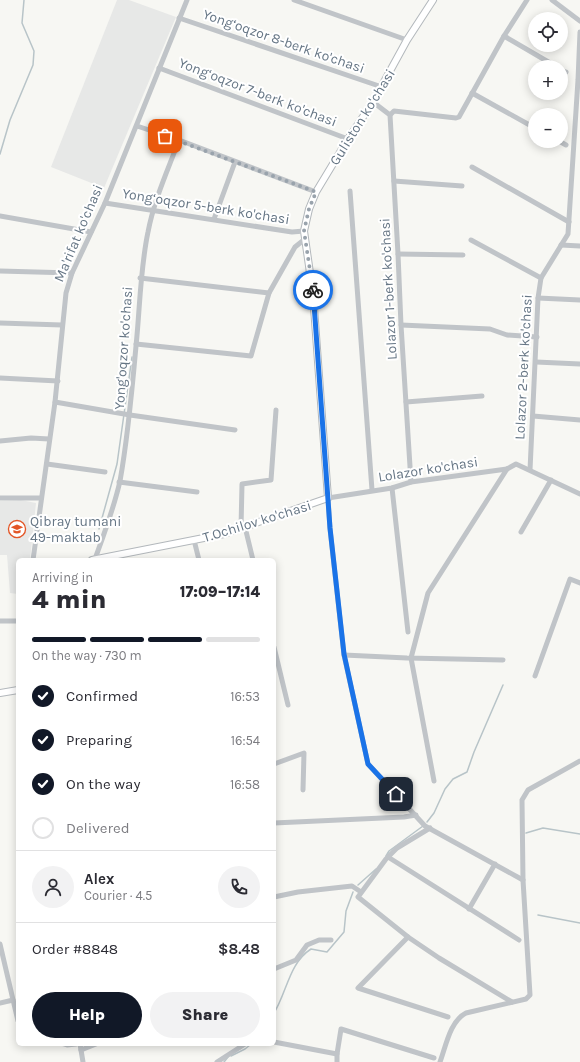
<!DOCTYPE html>
<html lang="en">
<head>
<meta charset="utf-8">
<style>
	body { margin:0; font-family:Karla,sans-serif; background:#f2f2f3; color:#2b2b33; height:100vh; display:flex; flex-direction:column; font-size:15px; white-space:nowrap }
	* { box-sizing:border-box; margin:0 }
	p { font-size:13px; color:#7c7c81 }
	.icon { flex:none; width:22px; height:22px; fill:none; stroke:currentColor; stroke-width:2; stroke-linecap:round; stroke-linejoin:round }
	.map { position:relative; flex:1; overflow:hidden }
	.drawer { position:absolute; left:16px; top:558px; width:260px; height:488px; display:flex; flex-direction:column; background:#fff; border-radius:6px; box-shadow:0 2px 10px #0003 }
	.drawer>* { flex:none }
	.buttons { position:absolute; left:528px; top:12px; display:grid; gap:8px }
	.buttons a { display:grid; place-items:center; width:40px; height:40px; border-radius:50%; background:#fff; box-shadow:0 2px 10px #0003; font-size:20px }
	.pin { position:absolute; display:grid; place-items:center; width:34px; height:34px; color:#fff; margin:-17px; border-radius:8px; box-shadow:0 2px 6px #0006 }
	.courier { position:absolute; display:grid; place-items:center; width:40px; height:40px; margin:-20px; border:3px solid #1a73e8; border-radius:50%; background:#fff; color:#222; box-shadow:0 1px 5px #0007 }
	.headline em { font-style:normal; font-weight:800 }
	.headline div { display:flex; flex-direction:column-reverse }
	.headline { display:flex; align-items:center; justify-content:space-between; height:68px; padding:0 16px }
	h1 { font-size:26px; font-weight:800; line-height:30px }
	.bar { display:grid; grid-template-columns:repeat(4,1fr); gap:6px 4px; align-content:center; height:48px; padding:0 16px }
	.bar i { height:5px; border-radius:3px; background:#e1e1e2 }
	.bar .on { background:#111827 }
	.bar p { grid-column:span 4 }
	.line { display:flex; align-items:center; gap:10px; padding:0 16px; border-top:1px solid #e1e1e2 }
	.line div { flex:1 }
	.round { display:grid; place-items:center; flex:none; width:42px; height:42px; border-radius:21px; background:#f2f2f3 }
	ol { padding:0 16px; list-style:none }
	li { display:flex; align-items:center; gap:12px; height:44px }
	li p { margin-inline-start:auto }
	li .icon { padding:4px; border-radius:50%; background:#111827; color:#fff; stroke-width:4 }
	li:last-child { color:#7c7c81 }
	li i { width:22px; height:22px; border:2px solid #e1e1e2; border-radius:50% }
	.action { display:flex; gap:8px; margin-top:auto; padding:8px 16px }
	.action a { flex:1; height:46px; border-radius:24px; background:#111827; color:#fff; font-size:16px; font-weight:800; line-height:46px; text-align:center }
	.action a+a { background:#f2f2f3; color:#2b2b33 }
	.map>svg:first-child { display:block }
	.built { fill:#e7e8e7 }
	.lines { fill:none; stroke-linecap:round; stroke-linejoin:round }
	.stream { stroke:#b8c4c8; stroke-width:1.5 }
	.major-casing { stroke:#b3b8bc; stroke-width:8 }
	.minor { stroke:#c0c4c8; stroke-width:5 }
	.major { stroke:#fff; stroke-width:6 }
	.done { stroke:#99a3ac; stroke-width:4; stroke-dasharray:0 7.2 }
	.route { stroke:#1a73e8; stroke-width:5 }
	.labels { text-anchor:middle; stroke-width:4; stroke-linejoin:round; paint-order:stroke }
	.street-label { font-size:14px; fill:#667685; stroke:#fff }
	.poi-label { font-size:14px; fill:#667685; stroke:#fff; text-anchor:start }
</style>
</head>
<body>
<div class="map">
<svg width="580" height="1062" viewBox="0 0 580 1062">
	<rect width="100%" height="100%" fill="#f7f7f3"/>
	<!-- built -->
	<g class="built">
		<path d="M117 0H129L176 17 104 188 51 167Z"/>
		<path d="M21 500 36 503 30 560H18V594L10 593 7 555H0V501Z"/>
	</g>
	<g class="lines">
		<!-- stream -->
		<g class="stream">
			<path d="M0 154 10 120 33 65 34 51 22 23 24 0"/>
			<path d="M99 529 117 464 132 357"/>
			<path d="M427 822 434 813 445 789 453 779 467 772 474 752 503 685"/>
			<path d="M526 833 543 828 580 834"/>
			<path d="M386 856 389 851 423 826"/>
			<path d="M358 885 376 869"/>
			<path d="M538 915 580 923"/>
			<path d="M274 1013C287 992 289 963 311 949L327 952 344 932 346 911 353 892"/>
			<path d="M231 1056 245 1049 250 1045"/>
			<path d="M224 1062 228 1057"/>
		</g>
		<!-- major casing -->
		<g class="major-casing">
			<g id="major">
				<path d="M92 560 224 534 328 498 313 294 304 231 309 209 316 192 348 139 373 102 407 40 433 0"/>
				<path d="M0 693 18 690"/>
			</g>
		</g>
		<!-- minor -->
		<g class="minor">
			<path d="M294 0 407 40"/>
			<path d="M552 0 580 21"/>
			<path d="M179 18 382 87"/>
			<path d="M504 36 557 67"/>
			<path d="M159 68 348 139"/>
			<path d="M561 70 566 72"/>
			<path d="M472 93 535 128"/>
			<path d="M373 102 390 115 398 254 401 325 411 482"/>
			<path d="M390 115 394 111 456 118 459 117 504 36 527 0"/>
			<path d="M137 126 179 140 316 192"/>
			<path d="M559 141 566 145"/>
			<path d="M472 167 569 222"/>
			<path d="M394 181 462 186"/>
			<path d="M350 191 372 490"/>
			<path d="M105 203 292 232 304 231"/>
			<path d="M0 216 91 232"/>
			<path d="M214 219 235 162"/>
			<path d="M471 240 541 278"/>
			<path d="M561 245 580 246"/>
			<path d="M398 254 463 255"/>
			<path d="M0 271 72 273"/>
			<path d="M140 278 269 293"/>
			<path d="M538 298 580 300"/>
			<path d="M0 323 62 325"/>
			<path d="M401 325 490 329 507 335 537 337"/>
			<path d="M136 344 251 356 269 293 295 247 305 239"/>
			<path d="M536 362 580 364"/>
			<path d="M0 378 58 381"/>
			<path d="M55 402 130 415 235 430"/>
			<path d="M406 402 482 396"/>
			<path d="M533 416 580 420"/>
			<path d="M0 441 31 438 49 439"/>
			<path d="M47 464 105 472"/>
			<path d="M530 470 538 298 541 278 568 234 578 80 580 32"/>
			<path d="M119 482 197 492"/>
			<path d="M392 488 408 632"/>
			<path d="M0 498H41"/>
			<path d="M245 527 253 560"/>
			<path d="M241 528 242 484 271 480 276 410"/>
			<path d="M521 532 551 480"/>
			<path d="M194 540 199 560"/>
			<path d="M95 559C104 534 114 508 120 481 128 437 132 391 136 346 140 308 140 270 148 232 154 200 168 170 179 140"/>
			<path d="M33 560 55 402 66 293 72 273 105 203 187 0"/>
			<path d="M0 621H18"/>
			<path d="M274 647 288 705"/>
			<path d="M344 655 407 658 503 660"/>
			<path d="M535 676 570 579 580 583"/>
			<path d="M274 764 304 753 303 790"/>
			<path d="M434 781 411 658 428 593 507 469"/>
			<path d="M274 823 404 817 416 815"/>
			<path d="M430 828 397 848 386 859 358 897 408 937 439 958 512 1002"/>
			<path d="M388 857 519 940"/>
			<path d="M523 880 425 826 368 764 344 655 330 529 328 498 392 488 411 482 507 469 516 464 580 494"/>
			<path d="M274 897 298 892 352 886 361 892"/>
			<path d="M469 909 495 864"/>
			<path d="M408 937 358 988 448 1017"/>
			<path d="M0 944 18 1021"/>
			<path d="M274 969 296 960 307 945 319 940H331"/>
			<path d="M0 1003 13 1000"/>
			<path d="M274 1042 337 1054"/>
			<path d="M64 1044 67 1045 76 1044"/>
			<path d="M80 1044 83 1062"/>
			<path d="M81 1050 96 1044"/>
			<path d="M217 1062 245 1044"/>
			<path d="M337 1062V1054L341 1029 434 1058"/>
			<path d="M440 1062C446 1046 450 1021 466 1013L526 999 530 995 523 880 522 800 528 790 580 761"/>
		</g>
		<!-- major -->
		<use href="#major" class="major"/>
	</g>
	<g class="lines">
		<!-- done -->
		<path class="done" d="M165 136 316 192 309 209 304 231 313 290"/>
		<!-- route -->
		<path class="route" d="M313 290 330 528 344 654 368 764 396 794"/>
	</g>
	<!-- icons -->
	<defs>
		<g id="school-ring" transform="scale(0.9)"><circle r="9.5" fill="#fff" stroke="#e35627" stroke-width="1.5"/><path d="M0-5L7-2L0 1L-7-2ZM-4 1L0 2.5L4 1V4Q0 6-4 4Z" fill="#e35627"/></g>
	</defs>
	<g fill-rule="evenodd">
		<use href="#school-ring" x="17" y="529"/>
	</g>
	<g class="labels">
		<!-- street labels -->
		<g class="street-label">
			<text transform="translate(284 41) rotate(19)" y="5">Yong‘oqzor 8-berk ko'chasi</text>
			<text transform="translate(258 92) rotate(21)" y="5">Yong‘oqzor 7-berk ko'chasi</text>
			<text transform="translate(362 117) rotate(-58)" y="5">Guliston ko'chasi</text>
			<text transform="translate(206 206) rotate(9)" y="5">Yong‘oqzor 5-berk ko'chasi</text>
			<text transform="translate(78 233) rotate(-67)" y="5">Ma'rifat ko'chasi</text>
			<text transform="translate(388 289) rotate(-93)" y="5">Lolazor 1-berk ko'chasi</text>
			<text transform="translate(123 348) rotate(-86)" y="5">Yong'oqzor ko'chasi</text>
			<text transform="translate(523 367) rotate(-87)" y="5">Lolazor 2-berk ko'chasi</text>
			<text transform="translate(428 469) rotate(-9)" y="5">Lolazor ko'chasi</text>
			<text transform="translate(257 521) rotate(-17)" y="5">T.Ochilov ko'chasi</text>
		</g>
		<!-- poi labels -->
		<g class="poi-label">
			<text x="30" y="526">Qibray tumani<tspan x="30" dy="16">49-maktab</tspan></text>
		</g>
	</g>
</svg>
<div class="buttons">
<a><svg class="icon" aria-label="locate" viewBox="0 0 24 24"><circle cx="12" cy="12" r="6"/><path d="M12 2v4M12 18v4M2 12h4M18 12h4"/></svg></a>
<a>+</a>
<a>−</a>
</div>
<div class="pin" style="left:165px;top:136px;background:#ea580c"><svg class="icon" aria-label="bag" viewBox="0 0 24 24"><path d="M5 8h14l-1 12H6zM9 8a3 3 0 0 1 6 0"/></svg></div>
<div class="pin" style="left:396px;top:794px;background:#1f2937"><svg class="icon" aria-label="home" viewBox="0 0 24 24"><path d="M3 11l9-7 9 7M6 9v11h12V9"/></svg></div>
<div class="courier" style="left:313px;top:290px"><svg class="icon" aria-label="bike" viewBox="0 0 24 24"><circle cx="6" cy="16" r="4"/><circle cx="18" cy="16" r="4"/><path d="M6 16l4-8h5l3 8M10 8l3 8H6M13 5h3"/></svg></div>
<section class="drawer">
<div class="headline"><div><h1>4 min</h1><p>Arriving in</p></div><em>17:09–17:14</em></div>
<div class="bar"><i class="on"></i><i class="on"></i><i class="on"></i><i></i><p>On the way · 730 m</p></div>
<ol>
<li><svg class="icon" aria-label="check" viewBox="0 0 24 24"><path d="M5 12l5 5 9-10"/></svg>Confirmed<p>16:53</p></li>
<li><svg class="icon" aria-label="check" viewBox="0 0 24 24"><path d="M5 12l5 5 9-10"/></svg>Preparing<p>16:54</p></li>
<li><svg class="icon" aria-label="check" viewBox="0 0 24 24"><path d="M5 12l5 5 9-10"/></svg>On the way<p>16:58</p></li>
<li><i></i>Delivered</li>
</ol>
<div class="line" style="height:72px"><a class="round"><svg class="icon" aria-label="person" viewBox="0 0 24 24"><circle cx="12" cy="8" r="4"/><path d="M4 21q1-7 8-7t8 7"/></svg></a><div><b>Alex</b><p>Courier · 4.5</p></div><a class="round"><svg class="icon" aria-label="phone" viewBox="0 0 24 24"><path d="M5 4h4l2 5-3 2q2 4 5 5l2-3 5 2v4C11 20 4 13 5 4z"/></svg></a></div>
<div class="line" style="height:52px"><div>Order #8848</div><b>$8.48</b></div>
<div class="action"><a>Help</a><a>Share</a></div>
</section>
</div>
</body>
</html>
